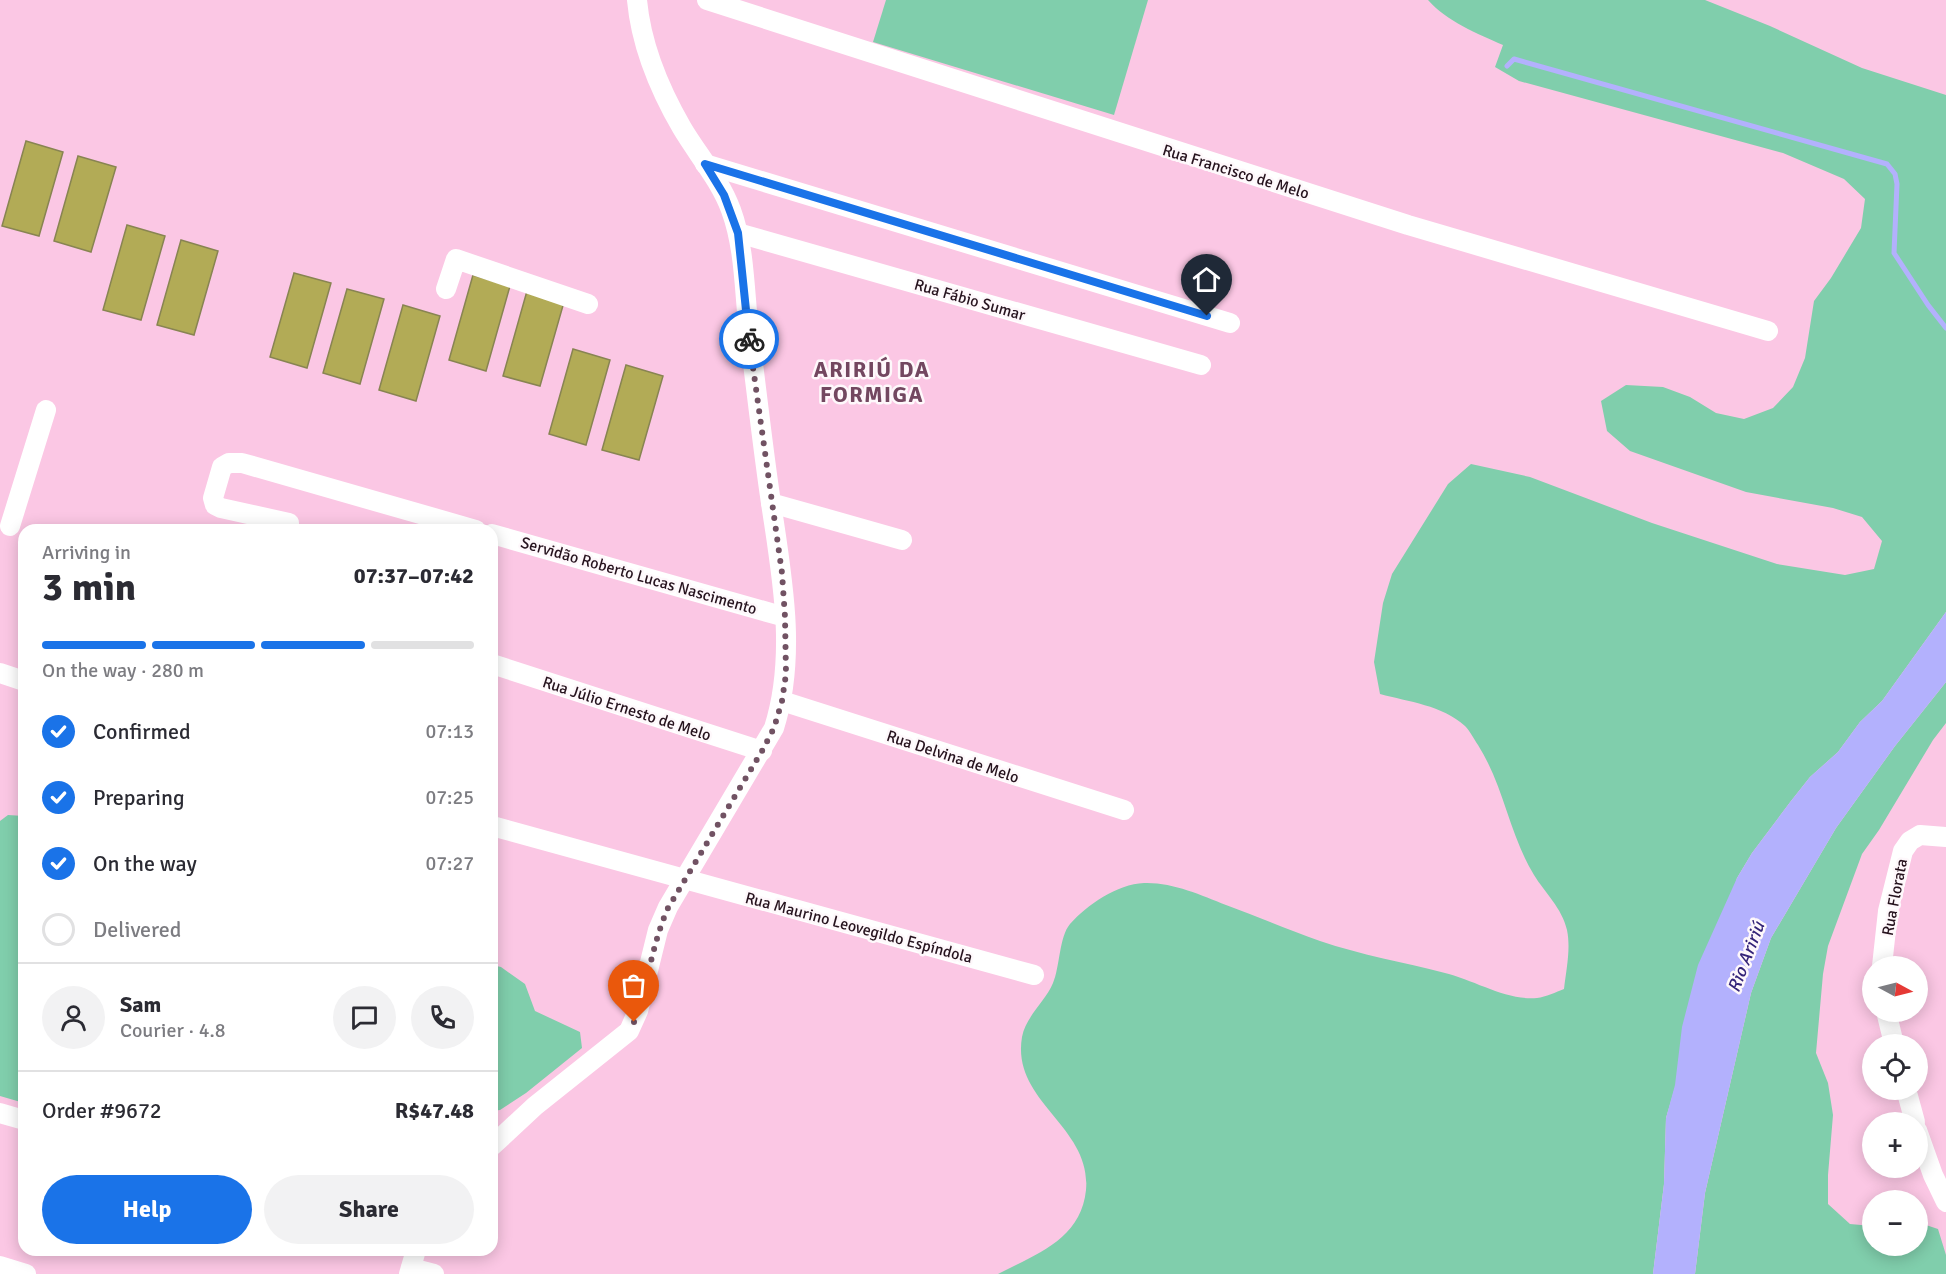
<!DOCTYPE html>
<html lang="en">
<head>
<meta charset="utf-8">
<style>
	body { margin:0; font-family:Signika,sans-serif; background:#f2f2f3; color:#2b2b33; height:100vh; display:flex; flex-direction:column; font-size:22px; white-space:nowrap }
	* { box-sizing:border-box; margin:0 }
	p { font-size:20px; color:#7c7c81 }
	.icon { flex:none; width:33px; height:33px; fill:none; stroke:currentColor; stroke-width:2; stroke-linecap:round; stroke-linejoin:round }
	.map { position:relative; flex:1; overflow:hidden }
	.sheet { position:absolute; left:18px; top:524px; width:480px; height:732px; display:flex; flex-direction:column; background:#fff; border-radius:18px; box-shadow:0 3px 15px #0003 }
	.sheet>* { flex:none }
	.needle { width:39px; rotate:97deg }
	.buttons { position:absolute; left:1862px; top:956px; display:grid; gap:12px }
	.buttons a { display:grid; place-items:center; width:66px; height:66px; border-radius:50%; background:#fff; box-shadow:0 3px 15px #0003; font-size:30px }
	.pin { position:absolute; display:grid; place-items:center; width:51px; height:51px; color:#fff; margin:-62px -26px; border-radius:50% 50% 50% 0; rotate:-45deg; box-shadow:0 0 6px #0007 }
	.pin .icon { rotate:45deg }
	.courier { position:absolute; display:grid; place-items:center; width:60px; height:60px; margin:-30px; border:4px solid #1a73e8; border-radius:50%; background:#fff; color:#222; box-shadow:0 2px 8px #0007 }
	.overview em { font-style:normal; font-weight:800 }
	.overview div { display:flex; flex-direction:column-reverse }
	.overview { display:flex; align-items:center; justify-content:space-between; height:102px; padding:0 24px }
	h1 { font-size:39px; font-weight:800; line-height:45px }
	.bar { display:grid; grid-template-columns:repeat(4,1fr); gap:9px 6px; align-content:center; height:72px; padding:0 24px }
	.bar i { height:8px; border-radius:4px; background:#e1e1e2 }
	.bar .selected { background:#1a73e8 }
	.bar p { grid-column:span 4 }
	.line { display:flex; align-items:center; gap:15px; padding:0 24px; border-top:2px solid #e1e1e2 }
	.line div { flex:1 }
	.round { display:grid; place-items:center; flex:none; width:63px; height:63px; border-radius:32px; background:#f2f2f3 }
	ol { padding:0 24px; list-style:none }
	li { display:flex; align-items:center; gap:18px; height:66px }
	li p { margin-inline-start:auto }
	li .icon { padding:6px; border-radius:50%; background:#1a73e8; color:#fff; stroke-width:4 }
	li:last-child { color:#7c7c81 }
	li i { width:33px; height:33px; border:3px solid #e1e1e2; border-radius:50% }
	.primary-button { display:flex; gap:12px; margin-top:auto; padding:12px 24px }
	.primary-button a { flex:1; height:69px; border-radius:36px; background:#1a73e8; color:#fff; font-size:24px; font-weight:800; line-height:69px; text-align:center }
	.primary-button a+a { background:#f2f2f3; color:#2b2b33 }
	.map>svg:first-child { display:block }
	.green { fill:#80ceac }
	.water { fill:#b3b1fd }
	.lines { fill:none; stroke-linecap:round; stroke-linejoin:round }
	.stream { stroke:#b3b1fd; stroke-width:5 }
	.building { fill:#b2ab56; stroke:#888452; stroke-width:1.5 }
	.minor { stroke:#fff; stroke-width:20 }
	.done { stroke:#715263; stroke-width:6; stroke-dasharray:0 10.8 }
	.route { stroke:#1a73e8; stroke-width:8 }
	.labels { text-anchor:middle; stroke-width:5; stroke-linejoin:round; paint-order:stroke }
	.street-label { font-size:16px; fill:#26131e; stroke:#fef8fb }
	.water-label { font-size:18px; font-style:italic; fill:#342479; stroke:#fef8fb }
	.district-label { font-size:22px; font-weight:bold; letter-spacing:1.5px; fill:#734760; stroke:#fef8fb }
</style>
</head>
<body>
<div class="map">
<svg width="1946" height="1274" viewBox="0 0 1946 1274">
	<rect width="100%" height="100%" fill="#fbc7e4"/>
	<!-- green -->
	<g class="green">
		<path d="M886 0H1148L1114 115 873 42Z"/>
		<path d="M1428 0H1705L1770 26 1862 68 1946 95V612L1882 701 1860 722 1838 752 1810 777 1791 801 1752 853 1737 878 1666 1118 1664 1184 1653 1274H998C1037 1254 1081 1239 1086 1190 1092 1126 1011 1102 1022 1037 1026 1016 1045 1002 1053 983 1060 967 1059 937 1070 924 1087 905 1117 884 1144 883 1172 882 1201 895 1226 905 1258 917 1289 930 1320 941 1361 955 1403 962 1445 973 1474 980 1507 1001 1537 998 1546 997 1556 992 1564 989 1566 971 1571 949 1567 930 1562 908 1545 893 1534 875 1509 834 1504 786 1478 745 1474 739 1470 731 1465 726 1442 705 1409 702 1380 694L1374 662 1383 603 1392 574 1448 484 1471 464 1530 477 1652 523 1777 564 1845 575 1874 569 1882 541 1862 517 1833 508 1746 492 1630 451 1607 431 1601 401 1626 385 1663 387 1690 397 1716 413 1744 419 1773 408 1793 387 1805 358 1814 301 1831 278 1861 228 1865 199 1844 179 1783 153 1519 81 1495 67 1503 45C1478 34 1446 21 1428 0Z"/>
		<path d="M1946 682V723L1933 740 1879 830 1862 854 1828 946 1823 974 1816 1053 1828 1083 1833 1115 1828 1175V1204L1850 1224 1872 1226V1245H1917V1222L1938 1229 1946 1255V1274H1695L1705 1193 1751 993 1771 938 1836 828 1895 746Z"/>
		<path d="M8 815 24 816V1103L0 1096V821Z"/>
		<path d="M492 965 501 967 525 984 535 1011 580 1032 582 1048 526 1093 500 1110 492 1111Z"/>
	</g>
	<!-- water -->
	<path class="water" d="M1946 612V682L1895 746 1836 828 1771 938 1751 993 1705 1193 1695 1274H1653L1664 1184 1666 1118 1675 1085 1682 1027 1698 965 1737 878 1752 853 1791 801 1810 777 1838 752 1860 722 1882 701Z"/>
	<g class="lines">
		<!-- stream -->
		<path class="stream" d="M1507 66 1514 59 1887 164 1895 174 1897 184 1894 253 1928 305 1946 328"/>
	</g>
	<!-- building -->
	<g class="building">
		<path d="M26 141 63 152 39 236 2 226Z"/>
		<path d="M78 156 116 167 91 252 54 241Z"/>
		<path d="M127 225 165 236 141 320 103 310Z"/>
		<path d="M181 240 218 251 194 335 157 325Z"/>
		<path d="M294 273 331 283 307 368 270 357Z"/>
		<path d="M473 275 510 286 486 371 449 360Z"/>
		<path d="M347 289 384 299 360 384 323 373Z"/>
		<path d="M527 291 564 302 540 386 503 376Z"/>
		<path d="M403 305 440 316 416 401 379 390Z"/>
		<path d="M573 349 610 360 586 445 549 434Z"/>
		<path d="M626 365 663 376 639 460 602 450Z"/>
	</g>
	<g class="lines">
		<!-- minor -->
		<g class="minor">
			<path d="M707 0 1408 225 1768 331"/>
			<path d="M705 164 1230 323"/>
			<path d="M738 233 1201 365"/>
			<path d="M446 289 456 259 588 304"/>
			<path d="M771 503 902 540"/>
			<path d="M289 523 221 508 215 505 213 498 222 467 229 463H242L476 530"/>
			<path d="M10 526 46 410"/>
			<path d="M492 534 785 617"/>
			<path d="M492 664 762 751"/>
			<path d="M0 673 24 681"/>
			<path d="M782 701 1124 810"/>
			<path d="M492 826 1034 975"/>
			<path d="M1882 966 1888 911 1903 851 1910 841 1920 835 1946 837"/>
			<path d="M1886 1011 1894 1044"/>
			<path d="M1906 1089 1915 1122"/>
			<path d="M0 1113 24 1120"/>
			<path d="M1917 1130 1933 1175 1946 1202"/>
			<path d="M492 1146 535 1106 629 1031 638 1011 658 930 668 907 774 728C797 655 782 577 771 503 763 449 757 394 750 340 744 297 746 251 731 210 720 180 698 155 682 128 660 90 641 44 637 0"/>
			<path d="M0 1266 26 1274"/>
			<path d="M411 1268 434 1274"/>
			<path d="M409 1274 416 1250"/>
		</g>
	</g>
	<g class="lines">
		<!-- done -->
		<path class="done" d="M634 1022C648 984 652 944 668 908L762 751 774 728 782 701 786 674 785 617 782 573 749 339"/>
		<!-- route -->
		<path class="route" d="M749 339 738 233 724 195 705 164 1207 316"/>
	</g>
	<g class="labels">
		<!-- street labels -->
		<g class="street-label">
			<text transform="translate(1236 171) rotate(17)" y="6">Rua Francisco de Melo</text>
			<text transform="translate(970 299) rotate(16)" y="6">Rua Fábio Sumar</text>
			<text transform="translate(639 575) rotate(16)" y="6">Servidão Roberto Lucas Nascimento</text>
			<text transform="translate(627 708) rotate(18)" y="6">Rua Júlio Ernesto de Melo</text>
			<text transform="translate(953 756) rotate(18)" y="6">Rua Delvina de Melo</text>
			<text transform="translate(1894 897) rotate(-79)" y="6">Rua Florata</text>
			<text transform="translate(859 927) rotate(15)" y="6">Rua Maurino Leovegildo Espíndola</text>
		</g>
		<!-- water labels -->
		<g class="water-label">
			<text transform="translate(1746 957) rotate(-69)" y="6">Rio Aririú</text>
		</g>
		<!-- district labels -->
		<g class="district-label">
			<text x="872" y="377">ARIRIÚ DA<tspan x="872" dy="25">FORMIGA</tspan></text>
		</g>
	</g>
</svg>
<div class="buttons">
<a><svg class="needle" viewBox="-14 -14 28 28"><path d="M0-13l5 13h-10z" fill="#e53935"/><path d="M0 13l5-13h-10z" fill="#7c7c81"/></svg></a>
<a><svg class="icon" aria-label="locate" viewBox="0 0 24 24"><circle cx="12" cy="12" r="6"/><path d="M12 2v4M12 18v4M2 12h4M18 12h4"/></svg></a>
<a>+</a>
<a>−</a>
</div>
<div class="pin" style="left:634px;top:1022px;background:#ea580c"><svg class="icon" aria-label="bag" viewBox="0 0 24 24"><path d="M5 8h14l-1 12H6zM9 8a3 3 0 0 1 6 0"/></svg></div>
<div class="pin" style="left:1207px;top:316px;background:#1f2937"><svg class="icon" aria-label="home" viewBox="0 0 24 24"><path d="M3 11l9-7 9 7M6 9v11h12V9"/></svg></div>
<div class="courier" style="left:749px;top:339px"><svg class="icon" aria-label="bike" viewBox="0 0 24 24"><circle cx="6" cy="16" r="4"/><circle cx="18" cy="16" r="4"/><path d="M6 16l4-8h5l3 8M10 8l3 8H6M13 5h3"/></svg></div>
<section class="sheet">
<div class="overview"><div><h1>3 min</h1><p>Arriving in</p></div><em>07:37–07:42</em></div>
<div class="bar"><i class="selected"></i><i class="selected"></i><i class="selected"></i><i></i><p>On the way · 280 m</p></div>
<ol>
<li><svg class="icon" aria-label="check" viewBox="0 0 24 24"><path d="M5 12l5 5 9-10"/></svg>Confirmed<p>07:13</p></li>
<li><svg class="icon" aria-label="check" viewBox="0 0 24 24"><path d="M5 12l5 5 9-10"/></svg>Preparing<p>07:25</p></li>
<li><svg class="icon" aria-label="check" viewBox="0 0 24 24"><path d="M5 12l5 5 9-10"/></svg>On the way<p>07:27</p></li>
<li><i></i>Delivered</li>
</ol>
<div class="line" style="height:108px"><a class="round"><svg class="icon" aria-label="person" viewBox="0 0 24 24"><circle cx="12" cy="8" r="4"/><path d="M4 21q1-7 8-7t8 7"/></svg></a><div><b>Sam</b><p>Courier · 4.8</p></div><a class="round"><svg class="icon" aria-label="chat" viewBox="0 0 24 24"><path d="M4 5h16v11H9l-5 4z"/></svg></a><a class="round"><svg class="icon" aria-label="phone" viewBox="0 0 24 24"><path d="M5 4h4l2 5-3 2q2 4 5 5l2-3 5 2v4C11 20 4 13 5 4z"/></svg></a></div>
<div class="line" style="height:78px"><div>Order #9672</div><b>R$47.48</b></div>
<div class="primary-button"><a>Help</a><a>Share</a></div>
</section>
</div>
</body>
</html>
